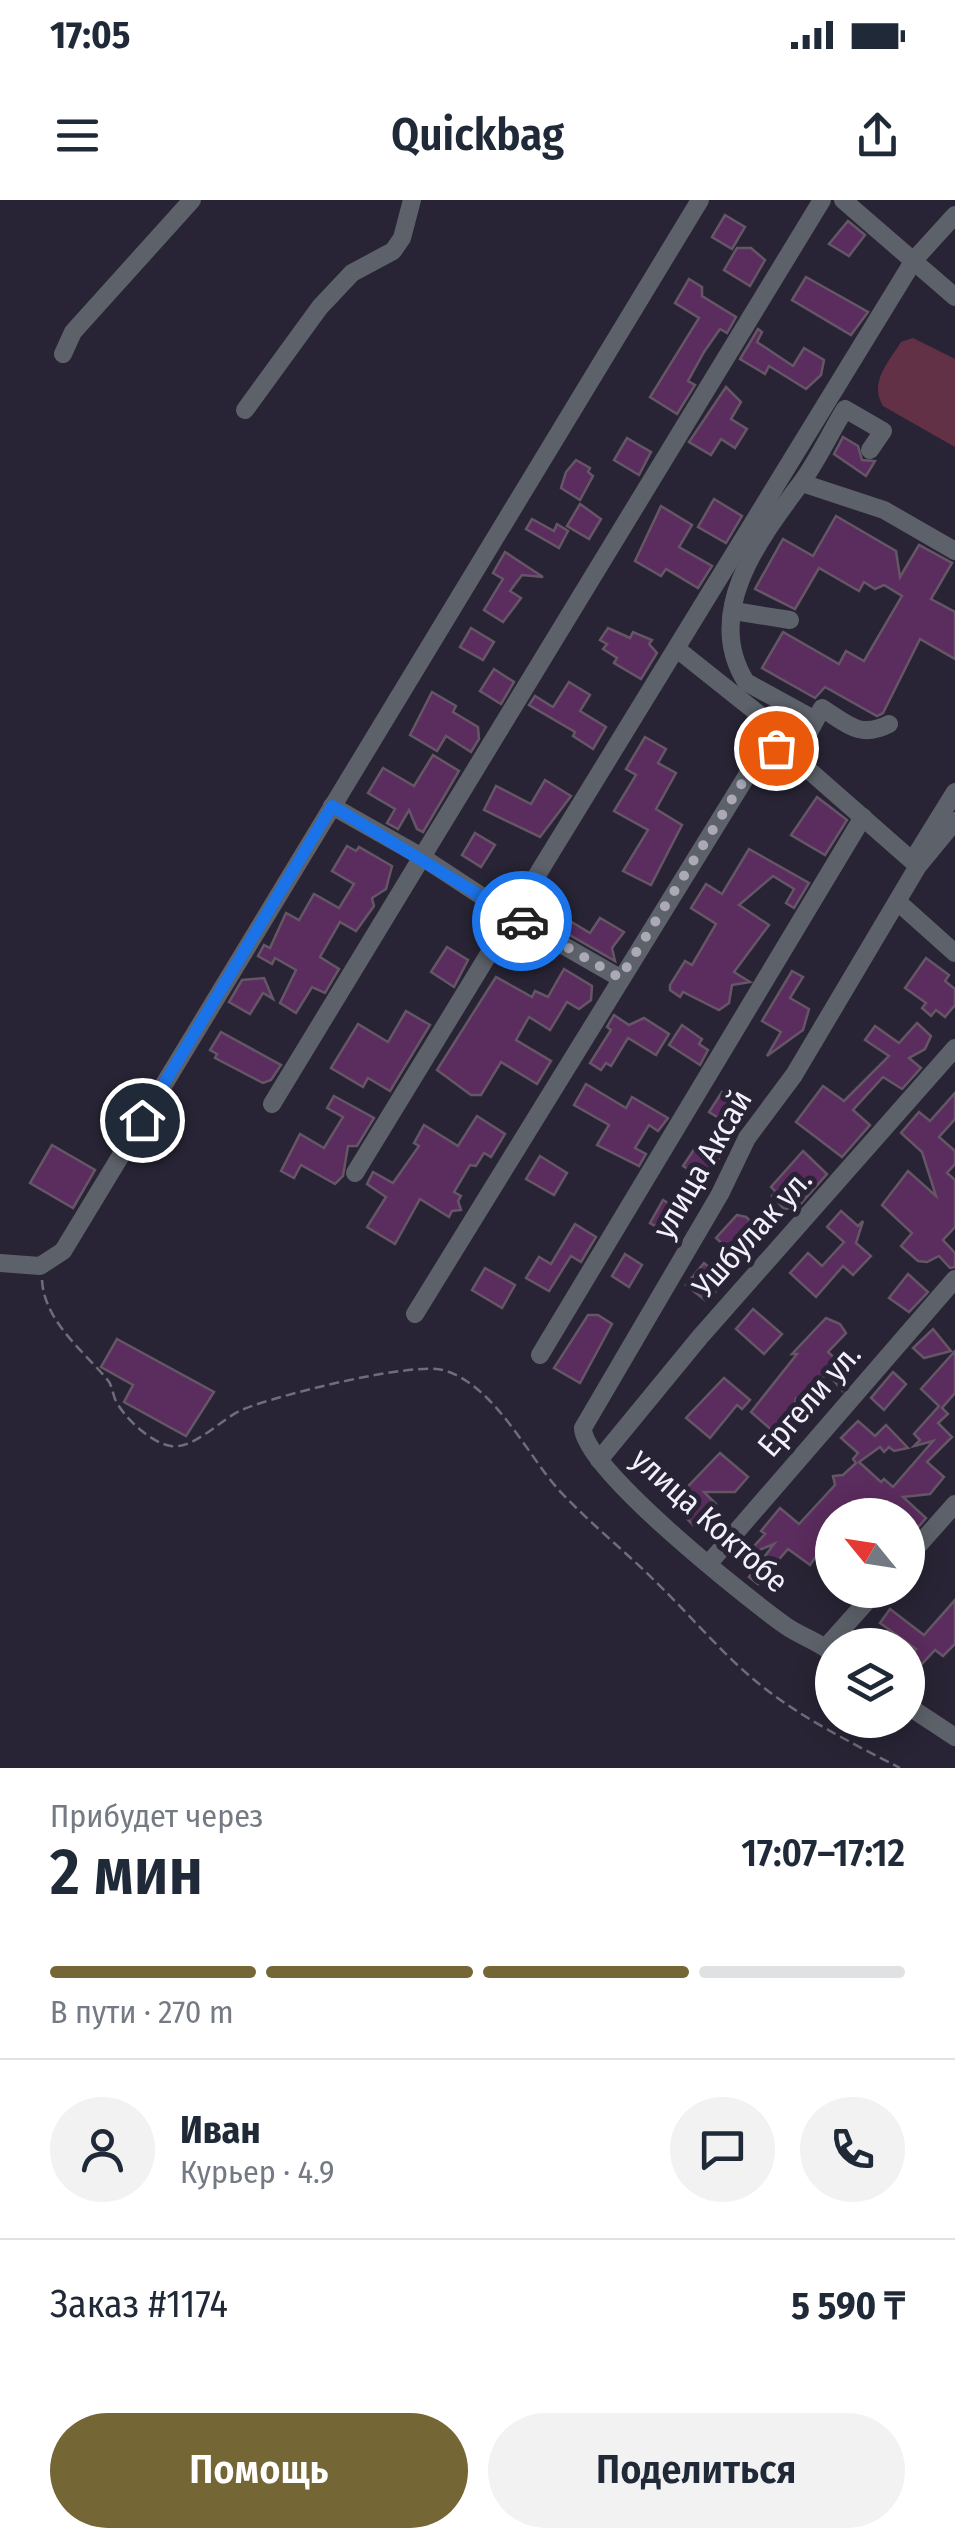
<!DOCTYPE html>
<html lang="ru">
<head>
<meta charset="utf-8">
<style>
	body { margin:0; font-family:"Fira Sans Condensed",sans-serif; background:#f2f2f3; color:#1f2937; height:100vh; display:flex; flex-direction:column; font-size:38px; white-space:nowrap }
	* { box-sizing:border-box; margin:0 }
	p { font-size:32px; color:#747a83 }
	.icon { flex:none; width:55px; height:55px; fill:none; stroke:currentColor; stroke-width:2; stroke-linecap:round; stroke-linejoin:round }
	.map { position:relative; height:1568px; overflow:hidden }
	.drawer { display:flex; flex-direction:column; background:#fff; flex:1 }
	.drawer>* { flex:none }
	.needle { width:65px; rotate:300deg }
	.tools { position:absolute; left:815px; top:1298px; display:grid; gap:20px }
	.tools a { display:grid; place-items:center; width:110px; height:110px; border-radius:50%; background:#fff; box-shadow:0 5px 25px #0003; font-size:50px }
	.pin { position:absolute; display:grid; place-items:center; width:85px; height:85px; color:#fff; margin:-42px; border:5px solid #fff; border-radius:50%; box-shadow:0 2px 10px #0007 }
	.courier { position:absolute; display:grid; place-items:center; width:100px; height:100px; margin:-50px; border:8px solid #1a73e8; border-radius:50%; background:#fff; color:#222; box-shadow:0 2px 12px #0007 }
	.summary em { font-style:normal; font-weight:600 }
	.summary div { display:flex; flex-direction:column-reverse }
	.summary { display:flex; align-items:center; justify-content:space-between; height:170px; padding:0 50px }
	h1 { font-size:65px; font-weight:600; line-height:75px }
	.bar { display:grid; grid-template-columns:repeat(4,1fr); gap:15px 10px; align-content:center; height:120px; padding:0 50px }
	.bar i { height:12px; border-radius:8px; background:#e0e1e3 }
	.bar .selected { background:#756635 }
	.bar p { grid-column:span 4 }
	.line { display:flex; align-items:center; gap:25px; padding:0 50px; border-top:2px solid #e0e1e3 }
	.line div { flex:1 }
	.round { display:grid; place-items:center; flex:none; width:105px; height:105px; border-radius:52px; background:#f2f2f3 }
	.cta { display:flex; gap:20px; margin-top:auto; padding:20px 50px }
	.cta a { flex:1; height:115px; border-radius:60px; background:#756635; color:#fff; font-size:40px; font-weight:600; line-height:115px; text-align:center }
	.cta a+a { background:#f2f2f3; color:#1f2937 }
	.status { display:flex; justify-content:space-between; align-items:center; height:70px; padding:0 50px; background:#fff; direction:ltr }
	.status svg { height:28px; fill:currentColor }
	header { display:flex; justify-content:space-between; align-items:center; height:130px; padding:0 50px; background:#fff; font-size:45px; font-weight:600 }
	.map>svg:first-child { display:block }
	.green { fill:#633145 }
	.building { fill:#5b2c5e; stroke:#655665; stroke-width:2.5 }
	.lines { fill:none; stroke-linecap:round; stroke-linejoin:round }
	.path { stroke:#6f6c7b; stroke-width:2.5; stroke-dasharray:10 5; stroke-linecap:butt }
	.minor { stroke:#5d626a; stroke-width:18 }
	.done { stroke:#aba9b6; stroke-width:10; stroke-dasharray:0 18 }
	.route { stroke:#1a73e8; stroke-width:12 }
	.labels { text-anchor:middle; stroke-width:10; stroke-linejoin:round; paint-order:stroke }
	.street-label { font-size:32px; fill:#f2f0fc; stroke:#282435 }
</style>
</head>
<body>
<div class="status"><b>17:05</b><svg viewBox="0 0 49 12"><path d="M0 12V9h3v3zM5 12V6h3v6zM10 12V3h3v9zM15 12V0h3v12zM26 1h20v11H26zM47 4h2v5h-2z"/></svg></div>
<header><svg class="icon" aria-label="menu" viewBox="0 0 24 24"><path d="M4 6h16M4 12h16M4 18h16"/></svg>Quickbag<svg class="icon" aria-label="share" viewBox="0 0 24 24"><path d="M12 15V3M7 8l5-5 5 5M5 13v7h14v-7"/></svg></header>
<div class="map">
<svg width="955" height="1568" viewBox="0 0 955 1568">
	<rect width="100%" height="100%" fill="#282435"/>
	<!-- green -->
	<path class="green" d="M913 138 955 159V247L883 206C869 182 888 163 901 142Z"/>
	<!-- building -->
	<g class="building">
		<path d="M725 15 745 27 732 49 712 37Z"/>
		<path d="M848 21 865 35 849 56 829 44Z"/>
		<path d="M737 48H751L765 60 750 86 724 70Z"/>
		<path d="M806 77 868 112 851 135 792 100Z"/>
		<path d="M689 79 702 87V96L736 117 727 133 720 129 704 152 688 181 695 185 677 214 650 197 699 118 675 103Z"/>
		<path d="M758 129 762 132 757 142 793 166 804 148 824 160 821 175 806 189 769 166 765 174 740 159Z"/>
		<path d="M726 187 741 202 731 219 747 229 735 248 721 239 711 255 689 242Z"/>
		<path d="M843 237 858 246 862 260 875 261 866 276 834 254Z"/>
		<path d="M627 238 651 252 639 275 614 260Z"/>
		<path d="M576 260 590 268 588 272 593 276 580 300 561 288 566 272Z"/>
		<path d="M714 299 742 316 726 343 698 327Z"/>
		<path d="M580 304 601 319 589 339 567 326Z"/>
		<path d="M661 306 692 325 679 347 712 366 698 388 666 369 661 376 635 361Z"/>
		<path d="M836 316 896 351 900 377 919 345 952 363 931 399 955 412V459L920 439 883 513 877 516 825 487 815 498 762 468 783 432 839 464 846 451 864 461 902 396 884 385 875 389 864 382 859 391 819 368 795 409 755 389 783 339 813 356Z"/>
		<path d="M532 319 554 331 557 324 568 331 559 348 526 329Z"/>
		<path d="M505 352 543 377 522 375 510 391 521 398 503 422 484 410 503 379 493 373Z"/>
		<path d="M471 428 494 442 483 460 460 447Z"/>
		<path d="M608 428 630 438 633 432 652 440 649 444 657 453 641 479 614 463 617 458 603 449 607 444 600 440Z"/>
		<path d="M494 469 514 482 501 504 480 491Z"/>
		<path d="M569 482 590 495 580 511 606 527 593 549 573 536 575 532 529 505 535 496 553 507Z"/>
		<path d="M432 492 456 506 453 512 478 527 479 539 471 552 446 536 437 551 410 535Z"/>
		<path d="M645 537 666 549 658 563 676 573 656 609 682 625 651 685 623 671 648 630 614 611 636 575 626 569Z"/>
		<path d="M433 555 459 571 423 632 417 629 409 610 398 629 387 623 395 609 368 593 383 568 414 586Z"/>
		<path d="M545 580 571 596 540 637 484 610 496 586 531 604Z"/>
		<path d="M817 597 847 620 825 655 791 635Z"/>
		<path d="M475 633 495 645 481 667 462 655Z"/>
		<path d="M347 646 356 651 359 647 392 666 386 689 372 698 374 706 356 731 340 722 320 757 339 769 325 793 312 787 296 813 280 803 296 770 275 758 272 764 258 756 264 745 270 748 286 713 299 720 314 694 339 708 354 684 332 671Z"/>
		<path d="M749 649 809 683 794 708 786 703 794 689 773 676 739 705 769 725 734 772 750 782 732 785 729 803 719 810 683 792 680 797 670 790V785L685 761 692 765 716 724 691 708 706 684 722 694Z"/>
		<path d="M560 715 590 733 600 718 624 732 612 748 615 761 554 726Z"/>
		<path d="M447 747 468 760 454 787 431 772Z"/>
		<path d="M926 758 949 775 945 781 955 789V805L945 817 936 810 931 816 922 808 926 803 905 788Z"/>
		<path d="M564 769 592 786 591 800 579 809 567 802 550 830 529 817 516 840 551 861 537 884 501 862 481 895H471L437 870 496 777 532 797 535 791 548 797Z"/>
		<path d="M792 771 803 777 790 798 809 809 803 830 767 856 781 832 762 821Z"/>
		<path d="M264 778 273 799 263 793 250 814 229 802 242 780Z"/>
		<path d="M406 811 430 825 390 891 368 878 363 887 331 868 358 824 388 842Z"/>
		<path d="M614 815 629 825 644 818 669 834 656 855 628 838 611 866 606 863 601 870 590 863 611 830 607 827Z"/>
		<path d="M917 823 931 836 925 849 909 858 921 868 902 889 883 877 853 910 870 925 842 957 796 922 823 886 844 901 889 856 865 840 875 826 899 843Z"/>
		<path d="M682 825 702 839 699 844 708 850 700 865 669 845Z"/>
		<path d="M221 832 281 865 271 880 263 883 215 858 217 854 210 850Z"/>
		<path d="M586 884 626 908 632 897 668 918 658 931 649 925 635 948 646 954 639 966 597 945 609 925 574 905Z"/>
		<path d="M722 892 745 905 732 926 709 912Z"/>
		<path d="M955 893V919L939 937 955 951V964L947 973 955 980V1027L943 1040 955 1053V1067L950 1068 939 1056 927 1062 918 1061 901 1046 912 1033 882 1005 908 971 936 996 922 952 901 933 919 912 930 921Z"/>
		<path d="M334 896 374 918 357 946H348L343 976 335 984 301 965 294 978 281 971 300 934 324 948 343 917 327 908Z"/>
		<path d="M477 916 505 934 491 957 484 953 476 966 470 965 454 992 461 996 458 1001 461 1010 452 1011 449 1017 420 999 395 1044 367 1027 386 997 367 984 373 972 393 983 419 946 414 943 424 925 458 946Z"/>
		<path d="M52 945 95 970 73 1008 30 983Z"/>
		<path d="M697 945 710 946 720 957 705 980 683 966Z"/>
		<path d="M803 951 827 974 797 1008 784 1009 772 996 776 992 771 987Z"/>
		<path d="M540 956 567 973 554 995 526 979Z"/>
		<path d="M663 1000 682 1011 668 1034 650 1023Z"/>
		<path d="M841 1011 858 1026 863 1021 856 1043 871 1056 853 1075 843 1066 816 1097 790 1073 808 1053 822 1066 844 1042 827 1027Z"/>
		<path d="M737 1015 746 1017 761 1031 737 1058 716 1038Z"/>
		<path d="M575 1024 596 1037 581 1062 571 1056 549 1091 526 1078 539 1057 551 1064Z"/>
		<path d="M625 1054 642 1065 629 1087 612 1076Z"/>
		<path d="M704 1063 724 1080 711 1098 705 1100 686 1085Z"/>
		<path d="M485 1068 515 1085 502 1108 472 1090Z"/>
		<path d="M908 1074 928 1092 909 1112 889 1098Z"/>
		<path d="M753 1109 782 1134 764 1154 736 1129Z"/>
		<path d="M588 1115H598L612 1124 580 1183 554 1168Z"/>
		<path d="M826 1118 840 1124 846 1133 828 1152 843 1166 842 1190 827 1173 801 1204 796 1199 788 1228 775 1233 751 1212 797 1154H792Z"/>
		<path d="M933 1129 951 1151 924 1158 913 1148Z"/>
		<path d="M117 1139 214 1192 186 1236 124 1202 133 1185 101 1167Z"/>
		<path d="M955 1151V1193L942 1208 948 1214 938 1223 952 1237 927 1262 944 1277 930 1294 903 1297 926 1318 908 1339V1315H883L889 1309 871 1304 865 1299 850 1315H832V1333L810 1365 788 1349 758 1384 749 1377 774 1344 745 1356 765 1334 761 1331 780 1308 799 1324 835 1285 833 1276 843 1275 856 1263 853 1259 858 1253 841 1238 858 1221 875 1236 886 1225 908 1248 894 1251 889 1247 884 1252 880 1247 859 1262 881 1282 884 1279 893 1287 933 1241 914 1246 920 1240 914 1234 939 1206 921 1189Z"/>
		<path d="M893 1172 906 1184 884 1210 871 1198Z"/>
		<path d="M724 1178 750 1200 742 1209 737 1205 710 1238 686 1218Z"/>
		<path d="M720 1253 748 1277 735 1292H704L716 1304 693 1325 672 1303Z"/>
		<path d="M955 1400V1444L943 1456 935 1450 908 1479V1459L916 1449 880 1423 890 1409 924 1435Z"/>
	</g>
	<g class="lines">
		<!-- path -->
		<path class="path" d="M42 1080C44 1120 82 1150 106 1178 112 1184 112 1191 115 1199 123 1217 151 1243 171 1246 194 1250 223 1217 244 1209 278 1195 410 1162 443 1170 493 1184 525 1251 557 1288 588 1322 624 1350 656 1382 688 1413 718 1449 752 1478 795 1515 850 1542 900 1568"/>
		<!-- minor -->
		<g class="minor">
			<path d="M843 0 955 97"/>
			<path d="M63 154 73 132 192 0"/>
			<path d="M245 210 320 107 352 73 393 51 402 38 412 0"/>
			<path d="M802 283 884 310 955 351"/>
			<path d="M734 411 790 420"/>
			<path d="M677 449 770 523 776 548"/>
			<path d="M815 520 746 482C702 412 761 337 801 283 818 260 830 233 845 209L883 231 870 250"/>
			<path d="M795 558 822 508C847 524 860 539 889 524"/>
			<path d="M332 606 422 657 822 0"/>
			<path d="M916 655 955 592"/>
			<path d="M899 703 955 753"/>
			<path d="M620 778 512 716 914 60 955 15"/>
			<path d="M272 904 422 657 512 716 355 973"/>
			<path d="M0 1063 40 1066 63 1051 700 0"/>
			<path d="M415 1114 759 556 776 548 795 558 918 666"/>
			<path d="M540 1155 863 617"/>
			<path d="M599 1260 700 1137 955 848"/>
			<path d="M908 1357 955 1304"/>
			<path d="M710 1362 955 1079"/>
			<path d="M826 1447 877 1390"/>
			<path d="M832 1453C820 1442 800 1436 786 1426 748 1399 583 1268 583 1228L720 994 747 938 794 875 918 666 955 621"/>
			<path d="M908 1506 955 1537"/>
		</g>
	</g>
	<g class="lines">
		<!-- done -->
		<path class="done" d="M522 721 620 778 759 556 776 548"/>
		<!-- route -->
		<path class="route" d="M142 920 332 606 522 721"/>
	</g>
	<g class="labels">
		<!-- street labels -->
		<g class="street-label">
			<text transform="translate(702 964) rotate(-60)" y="11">улица Аксай</text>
			<text transform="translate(752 1033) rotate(-48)" y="11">Ушбулак ул.</text>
			<text transform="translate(809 1200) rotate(-49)" y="11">Ергели ул.</text>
			<text transform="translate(710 1320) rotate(42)" y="11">улица Коктобе</text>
		</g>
	</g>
</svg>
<div class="tools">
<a><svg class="needle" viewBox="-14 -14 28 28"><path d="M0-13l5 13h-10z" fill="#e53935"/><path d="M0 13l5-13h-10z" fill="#747a83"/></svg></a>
<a><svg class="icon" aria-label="layers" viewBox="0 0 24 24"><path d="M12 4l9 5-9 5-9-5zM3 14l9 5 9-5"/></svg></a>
</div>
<div class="pin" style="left:776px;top:548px;background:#ea580c"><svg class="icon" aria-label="bag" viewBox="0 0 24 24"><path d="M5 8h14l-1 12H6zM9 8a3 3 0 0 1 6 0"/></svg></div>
<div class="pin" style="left:142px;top:920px;background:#1f2937"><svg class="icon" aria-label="home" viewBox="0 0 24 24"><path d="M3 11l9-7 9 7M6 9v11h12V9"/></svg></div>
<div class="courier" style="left:522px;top:721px"><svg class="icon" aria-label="car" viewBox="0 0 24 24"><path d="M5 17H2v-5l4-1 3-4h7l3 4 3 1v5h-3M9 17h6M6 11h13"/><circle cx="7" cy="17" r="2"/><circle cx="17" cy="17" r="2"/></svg></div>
</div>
<section class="drawer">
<div class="summary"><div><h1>2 мин</h1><p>Прибудет через</p></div><em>17:07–17:12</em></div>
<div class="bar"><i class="selected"></i><i class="selected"></i><i class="selected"></i><i></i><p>В пути · 270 m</p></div>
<div class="line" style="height:180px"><a class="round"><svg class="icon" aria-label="person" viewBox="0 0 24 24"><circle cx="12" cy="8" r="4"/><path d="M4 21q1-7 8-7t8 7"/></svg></a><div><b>Иван</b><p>Курьер · 4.9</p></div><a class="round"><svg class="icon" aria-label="chat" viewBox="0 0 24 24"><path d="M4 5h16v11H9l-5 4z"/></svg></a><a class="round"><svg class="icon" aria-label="phone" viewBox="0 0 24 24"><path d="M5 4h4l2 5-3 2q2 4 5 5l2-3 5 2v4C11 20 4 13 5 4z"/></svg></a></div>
<div class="line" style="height:130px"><div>Заказ #1174</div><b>5 590 ₸</b></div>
<div class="cta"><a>Помощь</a><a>Поделиться</a></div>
</section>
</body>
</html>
